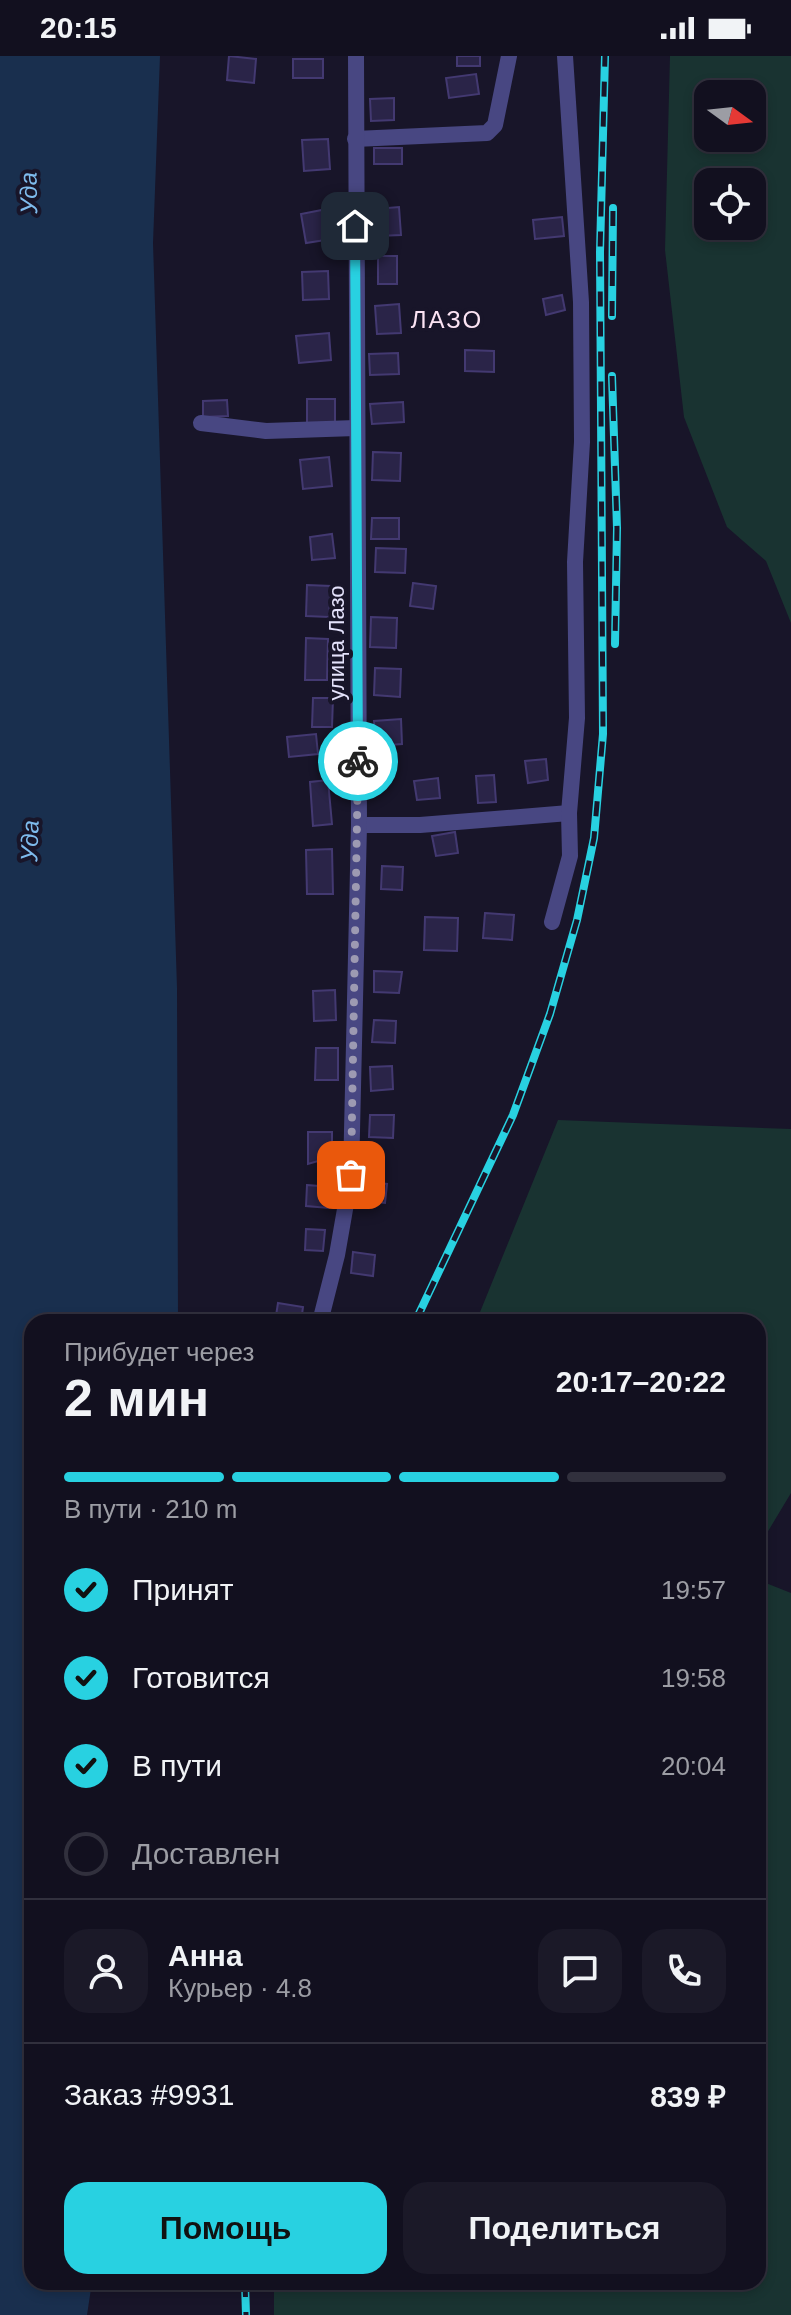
<!DOCTYPE html>
<html lang="ru">
<head>
<meta charset="utf-8">
<style>
	body { margin:0; font-family:Arial,sans-serif; background:#1b1928; color:#f1f3f6; height:100vh; display:flex; flex-direction:column; font-size:30px; white-space:nowrap }
	* { box-sizing:border-box; margin:0 }
	p { font-size:26px; color:#9c9da4 }
	.icon { flex:none; width:44px; height:44px; fill:none; stroke:currentColor; stroke-width:2; stroke-linecap:round; stroke-linejoin:round }
	.map { position:relative; flex:1; overflow:hidden }
	.details { position:absolute; left:24px; top:1258px; width:742px; height:976px; display:flex; flex-direction:column; background:#12101f; border-radius:24px; box-shadow:0 4px 12px #0003,0 0 0 2px #31303d }
	.details>* { flex:none }
	.needle { width:52px; rotate:105deg }
	.tools { position:absolute; left:694px; top:24px; display:grid; gap:16px }
	.tools a { display:grid; place-items:center; width:72px; height:72px; border-radius:16px; background:#12101f; box-shadow:0 4px 12px #0003,0 0 0 2px #31303d; font-size:40px }
	.pin { position:absolute; display:grid; place-items:center; width:68px; height:68px; color:#fff; margin:-34px; border-radius:16px; box-shadow:0 4px 12px #0006 }
	.courier { position:absolute; display:grid; place-items:center; width:80px; height:80px; margin:-40px; border:6px solid #28d1e1; border-radius:50%; background:#fff; color:#222; box-shadow:0 2px 10px #0007 }
	.headline em { font-style:normal; font-weight:700 }
	.headline div { display:flex; flex-direction:column-reverse }
	.headline { display:flex; align-items:center; justify-content:space-between; height:136px; padding:0 40px }
	h1 { font-size:52px; font-weight:700; line-height:60px }
	.bar { display:grid; grid-template-columns:repeat(4,1fr); gap:12px 8px; align-content:center; height:96px; padding:0 40px }
	.bar i { height:10px; border-radius:6px; background:#31303d }
	.bar .current { background:#28d1e1 }
	.bar p { grid-column:span 4 }
	.line { display:flex; align-items:center; gap:20px; padding:0 40px; border-top:2px solid #31303d }
	.line div { flex:1 }
	.round { display:grid; place-items:center; flex:none; width:84px; height:84px; border-radius:24px; background:#1b1928 }
	ol { padding:0 40px; list-style:none }
	li { display:flex; align-items:center; gap:24px; height:88px }
	li p { margin-inline-start:auto }
	li .icon { padding:8px; border-radius:50%; background:#28d1e1; color:#111; stroke-width:4 }
	li:last-child { color:#9c9da4 }
	li i { width:44px; height:44px; border:4px solid #31303d; border-radius:50% }
	.primary-button { display:flex; gap:16px; margin-top:auto; padding:16px 40px }
	.primary-button a { flex:1; height:92px; border-radius:24px; background:#28d1e1; color:#111; font-size:32px; font-weight:700; line-height:92px; text-align:center }
	.primary-button a+a { background:#1b1928; color:#f1f3f6 }
	.status { display:flex; justify-content:space-between; align-items:center; height:56px; padding:0 40px; background:#12101f; direction:ltr }
	.status svg { height:22px; fill:currentColor }
	.map>svg:first-child { display:block }
	.green { fill:#193331; fill-rule:evenodd }
	.water { fill:#192f4e }
	.building { fill:#2a2448; stroke:#433971; stroke-width:2 }
	.lines { fill:none; stroke-linecap:round; stroke-linejoin:round }
	.street { stroke:#484782; stroke-width:16 }
	.rail-casing { stroke:#28d1e1; stroke-width:8 }
	.rail { stroke:#181529; stroke-width:5; stroke-dasharray:15; stroke-linecap:butt }
	.done { stroke:#9d9ab2; stroke-width:8; stroke-dasharray:0 14.4 }
	.route { stroke:#28d1e1; stroke-width:10 }
	.labels { text-anchor:middle; stroke-width:8; stroke-linejoin:round; paint-order:stroke }
	.street-label { font-size:22px; fill:#e4e2fb; stroke:#181529 }
	.water-label { font-size:24px; font-style:italic; fill:#7ebbed; stroke:#181529 }
	.neighbourhood-label { font-size:24px; letter-spacing:2px; fill:#fbe3f3; stroke:#181529 }
</style>
</head>
<body>
<div class="status"><b>20:15</b><svg viewBox="0 0 49 12"><path d="M0 12V9h3v3zM5 12V6h3v6zM10 12V3h3v9zM15 12V0h3v12zM26 1h20v11H26zM47 4h2v5h-2z"/></svg></div>
<div class="map">
<svg width="791" height="2259" viewBox="0 0 791 2259">
	<rect width="100%" height="100%" fill="#181529"/>
	<!-- green -->
	<g class="green">
		<path d="M670 0H791V567L766 505 727 471 684 361 665 194ZM752 38V82H708V38ZM752 126V170H708V126Z"/>
		<path d="M558 1064 791 1073V1437L758 1492V1266H476Z"/>
		<path d="M758 1524 791 1537V2259H274V2226H758Z"/>
	</g>
	<!-- water -->
	<path class="water" d="M0 0H160L153 187 177 932 178 1266H32V2226H92L87 2259H0Z"/>
	<!-- building -->
	<g class="building">
		<path d="M229 0 256 3 254 27 227 24Z"/>
		<rect x="457" y="0" width="23" height="10"/>
		<rect x="293" y="3" width="30" height="19"/>
		<path d="M476 18 479 38 449 42 446 22Z"/>
		<path d="M394 42V64L371 65 370 43Z"/>
		<path d="M328 83 330 113 304 115 302 84Z"/>
		<rect x="374" y="92" width="28" height="16"/>
		<path d="M399 151 401 179 378 180 376 153Z"/>
		<path d="M327 153 332 183 306 187 301 158Z"/>
		<path d="M562 161 564 180 535 183 533 164Z"/>
		<rect x="378" y="200" width="19" height="28"/>
		<path d="M328 215 329 243 303 244 302 216Z"/>
		<path d="M562 239 565 254 546 259 543 243Z"/>
		<path d="M399 248 401 277 377 278 375 250Z"/>
		<path d="M329 277 331 304 299 307 296 280Z"/>
		<path d="M465 294 494 295V316L465 315Z"/>
		<path d="M398 297 399 318 370 319 369 298Z"/>
		<rect x="307" y="343" width="28" height="24"/>
		<path d="M227 344 228 360 203 361V345Z"/>
		<path d="M403 346 404 366 372 368 370 348Z"/>
		<path d="M373 396 401 397 400 425 372 424Z"/>
		<path d="M329 401 332 430 303 433 300 404Z"/>
		<path d="M372 462H399V483H371Z"/>
		<path d="M332 478 335 502 312 504 310 481Z"/>
		<path d="M376 492 406 493 405 517 375 516Z"/>
		<path d="M413 527 436 530 433 553 410 550Z"/>
		<path d="M307 529 331 530 329 561 306 560Z"/>
		<path d="M371 561 397 562 396 592 370 591Z"/>
		<path d="M306 582 328 583 327 624H305Z"/>
		<path d="M375 612 401 613 400 641 374 639Z"/>
		<path d="M313 642H333L332 671H312Z"/>
		<path d="M401 663 402 688 376 690 374 665Z"/>
		<path d="M316 678 318 698 289 701 287 681Z"/>
		<path d="M546 703 548 724 528 727 525 705Z"/>
		<path d="M494 719 496 746 478 747 476 720Z"/>
		<path d="M438 722 440 742 417 744 414 725Z"/>
		<path d="M328 724 332 768 313 770 310 726Z"/>
		<path d="M455 776 458 797 436 800 432 780Z"/>
		<path d="M332 793 333 838H307L306 794Z"/>
		<path d="M382 810 403 811 402 834 381 833Z"/>
		<path d="M485 857 514 859 512 884 483 882Z"/>
		<path d="M425 861 458 862 457 895 424 894Z"/>
		<path d="M374 915 402 916 399 937 374 936Z"/>
		<path d="M335 934 336 964 314 965 313 935Z"/>
		<path d="M374 964 396 965 395 987 372 986Z"/>
		<path d="M316 992H338V1024H315Z"/>
		<path d="M392 1010 393 1033 371 1035 370 1011Z"/>
		<path d="M370 1059H394L393 1082 369 1081Z"/>
		<path d="M308 1076H332V1101L308 1108Z"/>
		<path d="M362 1125 387 1128 385 1147 360 1144Z"/>
		<path d="M307 1129 331 1131 329 1152 306 1150Z"/>
		<path d="M306 1173 325 1174 323 1195 305 1194Z"/>
		<path d="M353 1196 375 1199 373 1220 351 1217Z"/>
		<path d="M278 1247 303 1251 301 1266H275Z"/>
	</g>
	<g class="lines">
		<!-- street -->
		<g class="street">
			<path d="M355 83 487 77 495 69 509 0"/>
			<path d="M201 367 266 375 356 372"/>
			<path d="M359 769H420L569 757"/>
			<path d="M552 866 570 800 569 757 577 662 575 506 582 386 581 246 565 0"/>
			<path d="M320 1266 337 1199 351 1119 359 769 356 0"/>
		</g>
		<!-- rail casing -->
		<g class="rail-casing">
			<g id="rail">
				<path d="M612 260 613 152"/>
				<path d="M612 320 617 472 615 588"/>
				<path d="M415 1266 513 1059 550 958 577 864 594 782 603 678 600 196 605 0"/>
				<path d="M245 2226 246 2259"/>
			</g>
		</g>
		<!-- rail -->
		<use href="#rail" class="rail"/>
	</g>
	<g class="lines">
		<!-- done -->
		<path class="done" d="M351 1119 358 705"/>
		<!-- route -->
		<path class="route" d="M355 170 358 705"/>
	</g>
	<g class="labels">
		<!-- street labels -->
		<g class="street-label">
			<text transform="translate(336 587) rotate(-90)" y="8">улица Лазо</text>
		</g>
		<!-- water labels -->
		<g class="water-label">
			<text transform="translate(29 137) rotate(-91)" y="8">Уда</text>
			<text transform="translate(30 785) rotate(-88)" y="8">Уда</text>
		</g>
		<!-- neighbourhood labels -->
		<g class="neighbourhood-label">
			<text x="447" y="272">ЛАЗО</text>
		</g>
	</g>
</svg>
<div class="tools">
<a><svg class="needle" viewBox="-14 -14 28 28"><path d="M0-13l5 13h-10z" fill="#e53935"/><path d="M0 13l5-13h-10z" fill="#9c9da4"/></svg></a>
<a><svg class="icon" aria-label="locate" viewBox="0 0 24 24"><circle cx="12" cy="12" r="6"/><path d="M12 2v4M12 18v4M2 12h4M18 12h4"/></svg></a>
</div>
<div class="pin" style="left:351px;top:1119px;background:#ea580c"><svg class="icon" aria-label="bag" viewBox="0 0 24 24"><path d="M5 8h14l-1 12H6zM9 8a3 3 0 0 1 6 0"/></svg></div>
<div class="pin" style="left:355px;top:170px;background:#1f2937"><svg class="icon" aria-label="home" viewBox="0 0 24 24"><path d="M3 11l9-7 9 7M6 9v11h12V9"/></svg></div>
<div class="courier" style="left:358px;top:705px"><svg class="icon" aria-label="bike" viewBox="0 0 24 24"><circle cx="6" cy="16" r="4"/><circle cx="18" cy="16" r="4"/><path d="M6 16l4-8h5l3 8M10 8l3 8H6M13 5h3"/></svg></div>
<section class="details">
<div class="headline"><div><h1>2 мин</h1><p>Прибудет через</p></div><em>20:17–20:22</em></div>
<div class="bar"><i class="current"></i><i class="current"></i><i class="current"></i><i></i><p>В пути · 210 m</p></div>
<ol>
<li><svg class="icon" aria-label="check" viewBox="0 0 24 24"><path d="M5 12l5 5 9-10"/></svg>Принят<p>19:57</p></li>
<li><svg class="icon" aria-label="check" viewBox="0 0 24 24"><path d="M5 12l5 5 9-10"/></svg>Готовится<p>19:58</p></li>
<li><svg class="icon" aria-label="check" viewBox="0 0 24 24"><path d="M5 12l5 5 9-10"/></svg>В пути<p>20:04</p></li>
<li><i></i>Доставлен</li>
</ol>
<div class="line" style="height:144px"><a class="round"><svg class="icon" aria-label="person" viewBox="0 0 24 24"><circle cx="12" cy="8" r="4"/><path d="M4 21q1-7 8-7t8 7"/></svg></a><div><b>Анна</b><p>Курьер · 4.8</p></div><a class="round"><svg class="icon" aria-label="chat" viewBox="0 0 24 24"><path d="M4 5h16v11H9l-5 4z"/></svg></a><a class="round"><svg class="icon" aria-label="phone" viewBox="0 0 24 24"><path d="M5 4h4l2 5-3 2q2 4 5 5l2-3 5 2v4C11 20 4 13 5 4z"/></svg></a></div>
<div class="line" style="height:104px"><div>Заказ #9931</div><b>839 ₽</b></div>
<div class="primary-button"><a>Помощь</a><a>Поделиться</a></div>
</section>
</div>
</body>
</html>
